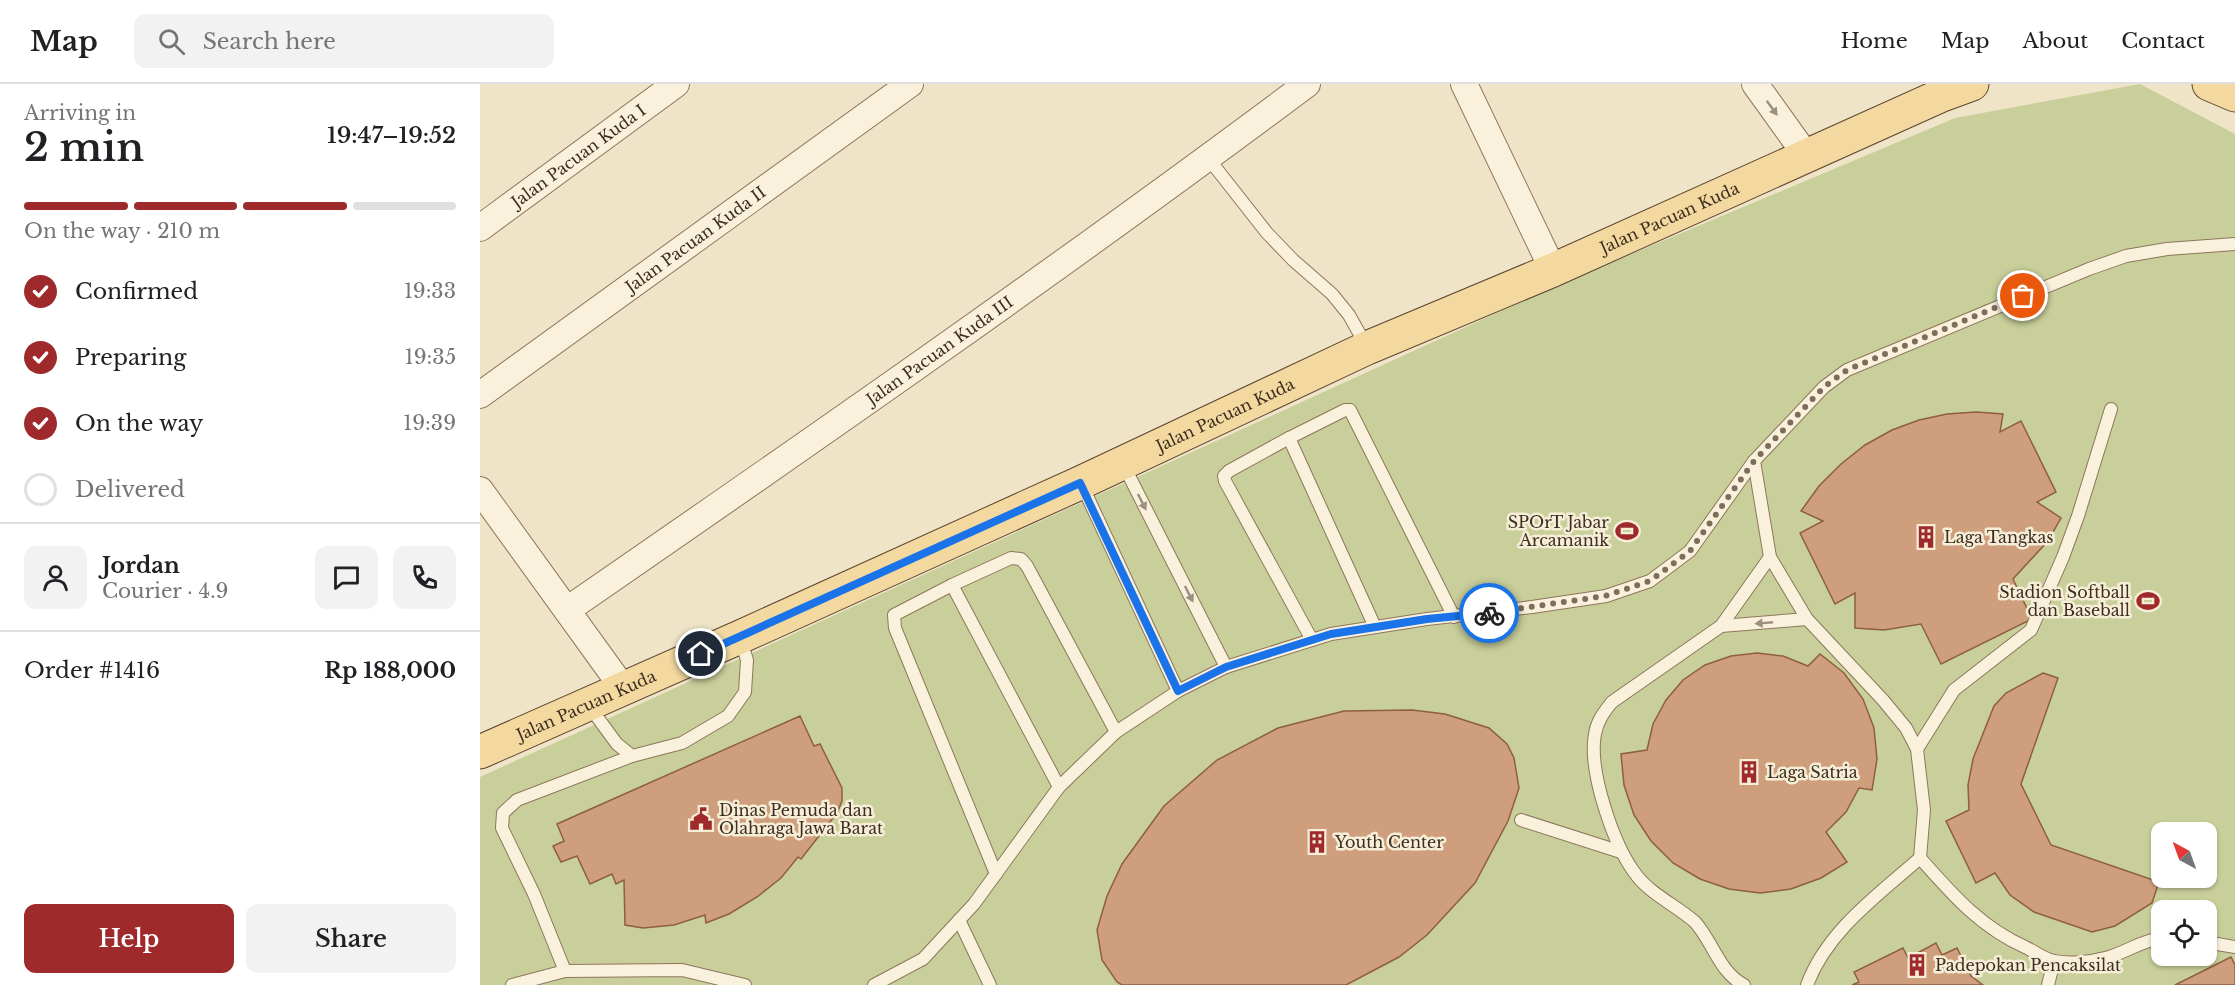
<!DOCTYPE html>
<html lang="en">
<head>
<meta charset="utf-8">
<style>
	body { margin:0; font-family:"Libre Baskerville",serif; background:#f2f2f2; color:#202124; height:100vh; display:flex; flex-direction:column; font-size:22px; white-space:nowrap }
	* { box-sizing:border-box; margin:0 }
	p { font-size:20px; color:#757577 }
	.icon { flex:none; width:33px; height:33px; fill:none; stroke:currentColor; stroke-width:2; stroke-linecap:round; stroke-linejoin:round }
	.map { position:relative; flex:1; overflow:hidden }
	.drawer { display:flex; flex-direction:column; background:#fff; width:480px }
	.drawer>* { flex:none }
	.needle { width:39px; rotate:319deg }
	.fabs { position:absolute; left:1671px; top:738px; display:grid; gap:12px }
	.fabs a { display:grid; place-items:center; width:66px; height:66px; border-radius:12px; background:#fff; box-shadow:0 2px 4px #0004; font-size:30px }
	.pin { position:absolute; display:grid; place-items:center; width:51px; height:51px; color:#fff; margin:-26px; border:3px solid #fff; border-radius:50%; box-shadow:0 2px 6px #0007 }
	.courier { position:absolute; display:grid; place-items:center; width:60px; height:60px; margin:-30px; border:4px solid #1a73e8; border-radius:50%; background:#fff; color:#222; box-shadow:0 2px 8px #0007 }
	.headline em { font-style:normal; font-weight:600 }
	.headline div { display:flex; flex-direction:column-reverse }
	.headline { display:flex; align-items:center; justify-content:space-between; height:102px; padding:0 24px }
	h1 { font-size:39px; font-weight:600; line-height:45px }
	.bar { display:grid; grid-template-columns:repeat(4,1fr); gap:9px 6px; align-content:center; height:72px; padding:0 24px }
	.bar i { height:8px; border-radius:4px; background:#e0e0e0 }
	.bar .active { background:#9e2a2b }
	.bar p { grid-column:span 4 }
	.line { display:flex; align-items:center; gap:15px; padding:0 24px; border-top:2px solid #e0e0e0 }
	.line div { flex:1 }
	.round { display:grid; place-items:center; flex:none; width:63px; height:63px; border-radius:12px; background:#f2f2f2 }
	ol { padding:0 24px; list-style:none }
	li { display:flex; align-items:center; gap:18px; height:66px }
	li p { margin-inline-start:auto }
	li .icon { padding:6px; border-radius:50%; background:#9e2a2b; color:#fff; stroke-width:4 }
	li:last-child { color:#757577 }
	li i { width:33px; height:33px; border:3px solid #e0e0e0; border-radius:50% }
	.cta { display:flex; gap:12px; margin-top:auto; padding:12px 24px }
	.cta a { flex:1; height:69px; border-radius:12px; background:#9e2a2b; color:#fff; font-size:24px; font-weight:600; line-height:69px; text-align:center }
	.cta a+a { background:#f2f2f2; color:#202124 }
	header { display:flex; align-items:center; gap:36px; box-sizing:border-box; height:84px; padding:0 30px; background:#fff; border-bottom:2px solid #e0e0e0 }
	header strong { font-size:28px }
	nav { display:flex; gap:33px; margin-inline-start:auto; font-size:21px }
	.search { width:420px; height:54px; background:#f2f2f2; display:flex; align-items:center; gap:15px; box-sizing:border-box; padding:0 21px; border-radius:12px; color:#757577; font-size:22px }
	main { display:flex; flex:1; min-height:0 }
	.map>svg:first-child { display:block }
	.green { fill:#c9cf9b; fill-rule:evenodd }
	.building { fill:#cf9f7d; stroke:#8d5f41; stroke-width:1.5 }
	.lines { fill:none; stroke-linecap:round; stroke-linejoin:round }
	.service-casing { stroke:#8d765c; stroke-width:14 }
	.minor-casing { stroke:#8d765c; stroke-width:28 }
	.primary-casing { stroke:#5b4430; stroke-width:35 }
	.service { stroke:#faf1dc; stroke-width:12 }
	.minor { stroke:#faf1dc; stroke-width:26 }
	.primary { stroke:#f3d9a0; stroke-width:33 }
	.oneway { fill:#9c907e }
	.done { stroke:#7c6e5b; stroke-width:6; stroke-dasharray:0 10.8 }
	.route { stroke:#1a73e8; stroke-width:8 }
	.labels { text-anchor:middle; stroke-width:5; stroke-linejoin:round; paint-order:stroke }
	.street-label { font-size:16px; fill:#3d2e20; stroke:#f7eed8 }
	.poi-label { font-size:16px; fill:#3d2e20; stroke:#f7eed8; text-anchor:start }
</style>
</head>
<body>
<header>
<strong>Map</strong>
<div class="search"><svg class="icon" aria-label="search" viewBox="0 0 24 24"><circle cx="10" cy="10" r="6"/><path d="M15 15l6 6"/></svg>Search here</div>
<nav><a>Home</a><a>Map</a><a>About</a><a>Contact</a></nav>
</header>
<main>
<section class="drawer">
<div class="headline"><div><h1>2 min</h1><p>Arriving in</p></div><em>19:47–19:52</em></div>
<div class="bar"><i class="active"></i><i class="active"></i><i class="active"></i><i></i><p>On the way · 210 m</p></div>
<ol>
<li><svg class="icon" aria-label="check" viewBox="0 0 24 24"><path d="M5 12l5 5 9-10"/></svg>Confirmed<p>19:33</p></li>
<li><svg class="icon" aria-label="check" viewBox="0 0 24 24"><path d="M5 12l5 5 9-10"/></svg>Preparing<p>19:35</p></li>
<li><svg class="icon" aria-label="check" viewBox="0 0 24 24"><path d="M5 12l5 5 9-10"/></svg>On the way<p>19:39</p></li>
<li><i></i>Delivered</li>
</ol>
<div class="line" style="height:108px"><a class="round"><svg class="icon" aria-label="person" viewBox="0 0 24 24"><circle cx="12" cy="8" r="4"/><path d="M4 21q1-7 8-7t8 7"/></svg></a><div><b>Jordan</b><p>Courier · 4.9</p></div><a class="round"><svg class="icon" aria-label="chat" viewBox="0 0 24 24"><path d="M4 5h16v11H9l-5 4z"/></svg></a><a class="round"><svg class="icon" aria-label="phone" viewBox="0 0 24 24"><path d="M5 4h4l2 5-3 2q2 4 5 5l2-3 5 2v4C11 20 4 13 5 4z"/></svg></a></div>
<div class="line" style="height:78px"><div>Order #1416</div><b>Rp 188,000</b></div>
<div class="cta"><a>Help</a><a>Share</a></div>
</section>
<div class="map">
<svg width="1755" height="901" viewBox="0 0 1755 901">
	<rect width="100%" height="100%" fill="#f0e4c8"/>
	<!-- green -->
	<path class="green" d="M1660 0 1755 50V901H0V693L1078 201 1475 34ZM1682 748H1726V794H1682ZM1682 826H1726V872H1682Z"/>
	<!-- building -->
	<g class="building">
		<path d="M1496 328 1523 330 1520 348 1541 337 1576 408 1557 418 1581 434 1568 457 1533 495 1552 535 1461 580 1441 540 1404 546 1375 544V509L1355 520 1320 449 1343 437 1321 427 1339 402 1361 380 1385 361 1412 346 1439 336 1467 330Z"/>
		<path d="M1277 569 1303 572 1328 582 1340 570 1364 589 1383 615 1394 644 1397 675 1392 706 1379 704 1366 728 1346 748 1367 778 1341 794 1311 805 1280 809 1249 805 1220 795 1193 779 1171 757 1154 731 1144 701 1141 670 1167 666 1173 640 1186 616 1203 596 1225 581 1251 572Z"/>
		<path d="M1563 589 1578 594 1541 700 1571 761 1679 798 1672 819 1635 842 1612 848 1554 828 1530 811 1515 789 1496 799 1466 737 1489 726 1488 701 1493 675 1514 622 1526 609Z"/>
		<path d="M932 626 965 630 1009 644 1027 660 1034 674 1039 704 1028 737 995 799 947 851 919 873 866 901H642L637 898 622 876 617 846 627 812 642 780 684 722 737 676 798 644 864 627Z"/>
		<path d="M320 632 334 662 340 660 362 704V717L357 729 321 775 318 773 301 794 277 813 249 830 226 839 225 831 194 841 163 844 145 841 144 796 136 800 132 790 110 800 97 772 81 778 73 762 84 757 77 740Z"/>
		<path d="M1456 859 1462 871 1477 864 1491 892 1503 901H1372L1379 898 1374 888 1423 864 1428 874Z"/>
		<path d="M1751 873 1755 881V901H1695Z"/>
	</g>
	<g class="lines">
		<!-- service casing -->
		<g class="service-casing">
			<g id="service">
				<path d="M728 74 787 149 813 176 852 210 869 231 887 263"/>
				<path d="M809 354 895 543"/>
				<path d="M1274 377 1290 473 1327 535 1403 616 1426 644 1437 665 1444 726 1440 774C1472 810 1500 843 1545 863 1554 867 1564 875 1574 877 1589 880 1610 878 1625 874 1644 870 1661 856 1682 854"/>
				<path d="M643 380 746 583"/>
				<path d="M601 399 698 607"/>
				<path d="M472 501 579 703"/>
				<path d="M1241 542 1327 535"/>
				<path d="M832 556 745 397 744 392 749 387 809 354 865 326H870L974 533"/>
				<path d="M109 622 137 660 152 672 202 659 248 632 265 608 267 576 260 554"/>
				<path d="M1437 665 1474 606 1551 546 1583 473 1598 432 1631 325"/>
				<path d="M1041 736 1141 768"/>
				<path d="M516 790 415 544 414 531 472 501 531 474 541 475 547 482 636 648"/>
				<path d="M479 836 510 901"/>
				<path d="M1726 858 1755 863"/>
				<path d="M85 887 54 810 22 744 23 729 37 716 152 672"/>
				<path d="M32 901 85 887 202 886 265 901"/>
				<path d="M394 901 443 875 494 820 579 703 636 648 698 607 746 583 851 550 947 535 1052 523 1126 512 1170 497 1210 467 1274 377 1344 303 1367 286 1609 185 1646 172 1687 165 1755 160"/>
				<path d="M1264 901C1239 888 1233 858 1215 838 1197 822 1172 811 1157 792 1134 763 1108 687 1115 650 1117 637 1124 628 1132 618L1241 542 1290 473"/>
				<path d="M1327 901C1347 847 1398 811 1440 774"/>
				<path d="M1568 901 1574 877"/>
			</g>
		</g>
		<!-- minor casing -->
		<g class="minor-casing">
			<g id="minor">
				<path d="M984 0 1073 186"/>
				<path d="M1275 0 1326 71"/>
				<path id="s1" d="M0 144 196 0"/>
				<path id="s2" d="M0 311 430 0"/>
				<path d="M0 406 143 604"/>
				<path id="s3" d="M87 526C336 354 585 181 827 0"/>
			</g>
		</g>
		<!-- primary casing -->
		<g class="primary-casing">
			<g id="primary">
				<path d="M1729 0 1755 11"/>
				<path id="s4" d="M0 668 260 553 600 399 887 264 1073 186 1462 11 1492 0"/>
			</g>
		</g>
		<!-- service -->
		<use href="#service" class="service"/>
		<!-- minor -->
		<use href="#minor" class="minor"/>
		<!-- primary -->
		<use href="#primary" class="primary"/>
	</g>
	<!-- one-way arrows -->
	<defs><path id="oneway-solid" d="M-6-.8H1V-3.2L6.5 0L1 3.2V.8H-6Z" transform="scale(1.5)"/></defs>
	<g class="oneway">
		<use href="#oneway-solid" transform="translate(1292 24) rotate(54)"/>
		<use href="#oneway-solid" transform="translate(662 418) rotate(63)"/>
		<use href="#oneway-solid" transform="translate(709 510) rotate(63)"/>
		<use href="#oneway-solid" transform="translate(1284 539) rotate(175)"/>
	</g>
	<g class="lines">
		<!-- done -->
		<path class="done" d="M1009 529 1125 512 1170 497 1210 467 1274 377 1344 303 1367 286 1543 212"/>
		<!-- route -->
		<path class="route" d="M221 570 600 399 698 607 746 583 851 550 947 535 1009 529"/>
	</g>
	<!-- icons -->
	<defs>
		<g id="stadium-bare" transform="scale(1.8)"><path d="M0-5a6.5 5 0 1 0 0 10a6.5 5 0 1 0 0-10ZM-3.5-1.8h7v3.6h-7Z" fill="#9e2a2b" stroke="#f7eed8" stroke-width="2.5" paint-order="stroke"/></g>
		<g id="building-bare" transform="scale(1.8)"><path d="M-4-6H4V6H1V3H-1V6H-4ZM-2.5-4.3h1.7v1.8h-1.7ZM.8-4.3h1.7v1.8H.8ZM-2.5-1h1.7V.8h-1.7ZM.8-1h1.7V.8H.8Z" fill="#9e2a2b" stroke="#f7eed8" stroke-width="2.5" paint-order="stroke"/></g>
		<g id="civic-bare" transform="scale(1.8)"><path d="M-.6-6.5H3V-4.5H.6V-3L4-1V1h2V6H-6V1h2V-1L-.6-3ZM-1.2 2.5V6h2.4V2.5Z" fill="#9e2a2b" stroke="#f7eed8" stroke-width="2.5" paint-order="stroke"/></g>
	</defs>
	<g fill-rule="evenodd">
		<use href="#stadium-bare" x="1147" y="447"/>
		<use href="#building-bare" x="1446" y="453"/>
		<use href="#stadium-bare" x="1668" y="517"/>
		<use href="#building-bare" x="1269" y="688"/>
		<use href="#civic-bare" x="221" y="735"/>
		<use href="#building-bare" x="837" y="758"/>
		<use href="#building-bare" x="1437" y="881"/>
	</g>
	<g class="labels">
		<!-- street labels -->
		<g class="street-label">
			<text dy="6" stroke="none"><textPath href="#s1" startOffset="122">Jalan Pacuan Kuda I</textPath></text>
			<text dy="6" stroke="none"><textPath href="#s4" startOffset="1304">Jalan Pacuan Kuda</textPath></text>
			<text dy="6" stroke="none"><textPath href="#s2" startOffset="266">Jalan Pacuan Kuda II</textPath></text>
			<text dy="6" stroke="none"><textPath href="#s3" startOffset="454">Jalan Pacuan Kuda III</textPath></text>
			<text dy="6" stroke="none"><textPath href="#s4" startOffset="818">Jalan Pacuan Kuda</textPath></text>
			<text dy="6" stroke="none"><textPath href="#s4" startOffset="116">Jalan Pacuan Kuda</textPath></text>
		</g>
		<!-- poi labels -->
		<g class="poi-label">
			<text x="1129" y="444" text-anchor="end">SPOrT Jabar<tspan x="1129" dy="18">Arcamanik</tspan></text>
			<text x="1464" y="459">Laga Tangkas</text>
			<text x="1650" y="514" text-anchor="end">Stadion Softball<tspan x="1650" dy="18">dan Baseball</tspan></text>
			<text x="1287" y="694">Laga Satria</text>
			<text x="239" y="732">Dinas Pemuda dan<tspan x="239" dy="18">Olahraga Jawa Barat</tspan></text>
			<text x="855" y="764">Youth Center</text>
			<text x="1455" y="887">Padepokan Pencaksilat</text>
		</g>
	</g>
</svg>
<div class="fabs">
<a><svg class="needle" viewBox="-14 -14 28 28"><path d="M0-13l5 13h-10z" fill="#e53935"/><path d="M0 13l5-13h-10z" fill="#757577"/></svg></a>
<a><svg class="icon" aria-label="locate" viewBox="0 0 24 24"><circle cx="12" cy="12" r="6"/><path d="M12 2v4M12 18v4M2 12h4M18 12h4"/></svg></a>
</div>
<div class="pin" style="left:1543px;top:212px;background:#ea580c"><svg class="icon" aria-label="bag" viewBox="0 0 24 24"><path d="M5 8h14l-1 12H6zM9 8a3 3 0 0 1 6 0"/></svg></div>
<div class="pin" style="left:221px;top:570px;background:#1f2937"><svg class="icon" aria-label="home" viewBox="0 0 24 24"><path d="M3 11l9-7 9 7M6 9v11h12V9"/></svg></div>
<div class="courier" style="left:1009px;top:529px"><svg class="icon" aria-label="bike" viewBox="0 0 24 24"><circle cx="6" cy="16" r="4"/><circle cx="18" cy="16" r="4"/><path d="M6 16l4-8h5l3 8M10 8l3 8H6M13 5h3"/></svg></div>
</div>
</main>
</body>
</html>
